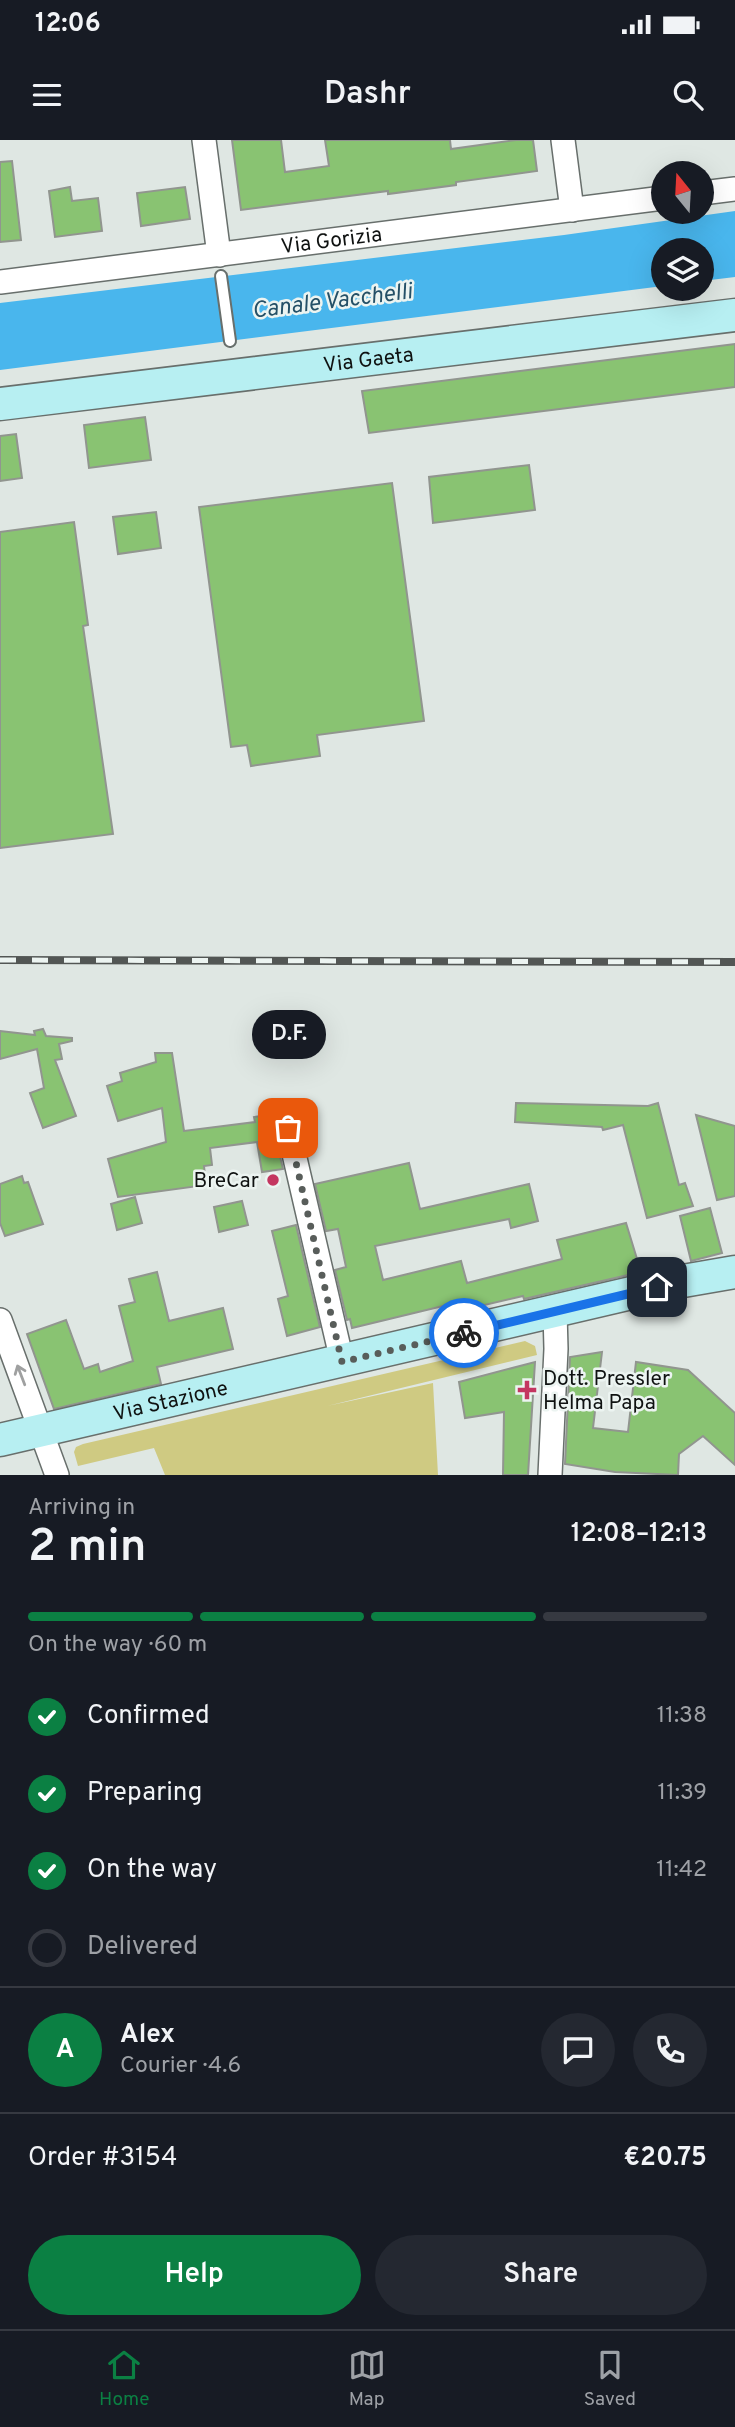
<!DOCTYPE html>
<html lang="en">
<head>
<meta charset="utf-8">
<style>
	body { margin:0; font-family:Overpass,sans-serif; background:#242831; color:#f1f3f6; height:100vh; display:flex; flex-direction:column; font-size:26px; white-space:nowrap }
	* { box-sizing:border-box; margin:0 }
	p { font-size:23px; color:#9ea1a6 }
	.icon { flex:none; width:38px; height:38px; fill:none; stroke:currentColor; stroke-width:2; stroke-linecap:round; stroke-linejoin:round }
	.map { position:relative; height:1335px; overflow:hidden }
	.side { display:flex; flex-direction:column; background:#171b24; flex:1 }
	.side>* { flex:none }
	.needle { width:46px; rotate:342deg }
	.controls { position:absolute; left:651px; top:21px; display:grid; gap:14px }
	.controls a { display:grid; place-items:center; width:63px; height:63px; border-radius:50%; background:#171b24; box-shadow:0 7px 28px #0002; font-size:35px }
	.pin { position:absolute; display:grid; place-items:center; width:60px; height:60px; color:#fff; margin:-30px; border-radius:14px; box-shadow:0 4px 10px #0006 }
	.courier { position:absolute; display:grid; place-items:center; width:70px; height:70px; margin:-35px; border:5px solid #1a73e8; border-radius:50%; background:#fff; color:#222; box-shadow:0 2px 9px #0007 }
	.bubble { position:absolute; height:49px; border-radius:24px; background:#171b24; box-shadow:0 7px 28px #0002; font-size:23px; font-weight:600; line-height:49px; text-align:center }
	.headline em { font-style:normal; font-weight:600 }
	.headline div { display:flex; flex-direction:column-reverse }
	.headline { display:flex; align-items:center; justify-content:space-between; height:119px; padding:0 28px }
	h1 { font-size:46px; font-weight:600; line-height:52px }
	.bar { display:grid; grid-template-columns:repeat(4,1fr); gap:10px 7px; align-content:center; height:84px; padding:0 28px }
	.bar i { height:9px; border-radius:5px; background:#363941 }
	.bar .on { background:#0b8043 }
	.bar p { grid-column:span 4 }
	.line { display:flex; align-items:center; gap:18px; padding:0 28px; border-top:2px solid #363941 }
	.line div { flex:1 }
	.round { display:grid; place-items:center; flex:none; width:74px; height:74px; border-radius:37px; background:#242831 }
	ol { padding:0 28px; list-style:none }
	li { display:flex; align-items:center; gap:21px; height:77px }
	li p { margin-inline-start:auto }
	li .icon { padding:7px; border-radius:50%; background:#0b8043; color:#fff; stroke-width:4 }
	li:last-child { color:#9ea1a6 }
	li i { width:38px; height:38px; border:4px solid #363941; border-radius:50% }
	.button { display:flex; gap:14px; margin-top:auto; padding:14px 28px }
	.button a { flex:1; height:80px; border-radius:42px; background:#0b8043; color:#fff; font-size:28px; font-weight:600; line-height:80px; text-align:center }
	.button a+a { background:#242831; color:#f1f3f6 }
	.status { display:flex; justify-content:space-between; align-items:center; height:49px; padding:0 35px; background:#171b24; direction:ltr }
	.status svg { height:19px; fill:currentColor }
	header { display:flex; justify-content:space-between; align-items:center; height:91px; padding:0 28px; background:#171b24; font-size:32px; font-weight:600 }
	.menu { display:flex; justify-content:space-around; align-items:center; height:98px; border-top:2px solid #363941; background:#171b24; font-size:19px; color:#9ea1a6 }
	.menu a { display:grid; justify-items:center; gap:4px }
	.menu .on { color:#0b8043 }
	.map>svg:first-child { display:block }
	.green { fill:#cfca82 }
	.water { fill:#49b6ed }
	.building { fill:#89c372; stroke:#91958f; stroke-width:2 }
	.lines { fill:none; stroke-linecap:round; stroke-linejoin:round }
	.lane-casing { stroke:#686f6c; stroke-width:14 }
	.street-casing { stroke:#686f6c; stroke-width:26 }
	.secondary-casing { stroke:#686f6c; stroke-width:35 }
	.lane { stroke:#fff; stroke-width:10 }
	.street { stroke:#fff; stroke-width:23 }
	.secondary { stroke:#b7eff2; stroke-width:32 }
	.rail-casing { stroke:#525654; stroke-width:8 }
	.rail { stroke:#ecf4f1; stroke-width:5; stroke-dasharray:16; stroke-linecap:butt }
	.oneway { stroke:#9fa0a0 }
	.done { stroke:#585d5a; stroke-width:7; stroke-dasharray:0 12.6 }
	.route { stroke:#1a73e8; stroke-width:9 }
	.poi-dot { fill:#c43660; stroke:#ecf4f1; stroke-width:2.5 }
	.labels { text-anchor:middle; stroke-width:5; stroke-linejoin:round; paint-order:stroke }
	.street-label { font-size:21px; fill:#0f1211; stroke:#ecf4f1 }
	.poi-label { font-size:21px; fill:#0f1211; stroke:#ecf4f1; text-anchor:end }
	.water-label { font-size:23px; font-style:italic; fill:#245067; stroke:#ecf4f1 }
</style>
</head>
<body>
<div class="status"><b>12:06</b><svg viewBox="0 0 49 12"><path d="M0 12V9h3v3zM5 12V6h3v6zM10 12V3h3v9zM15 12V0h3v12zM26 1h20v11H26zM47 4h2v5h-2z"/></svg></div>
<header><svg class="icon" aria-label="menu" viewBox="0 0 24 24"><path d="M4 6h16M4 12h16M4 18h16"/></svg>Dashr<svg class="icon" aria-label="search" viewBox="0 0 24 24"><circle cx="10" cy="10" r="6"/><path d="M15 15l6 6"/></svg></header>
<div class="map">
<svg width="735" height="1335" viewBox="0 0 735 1335">
	<rect width="100%" height="100%" fill="#dfe7e3"/>
	<!-- green -->
	<path class="green" d="M525 1201 535 1206 537 1215 327 1266 433 1243 438 1335H165L154 1308 78 1326 74 1312 76 1307 83 1304Z"/>
	<!-- water -->
	<path class="water" d="M735 71V137L702 141V110H663V146L0 230V163L564 95Z"/>
	<!-- building -->
	<g class="building">
		<path d="M232 0H281L285 32 329 26 325 0H450L451 9 516 0H533L537 31 456 42V45L388 54V51L241 70Z"/>
		<path d="M12 21 21 100 0 102V22Z"/>
		<path d="M70 47 72 61 98 58 102 91 55 97 49 51Z"/>
		<path d="M185 47 190 79 141 86 137 53Z"/>
		<path d="M735 204V247L369 293 362 251Z"/>
		<path d="M145 277 151 320 89 328 84 285Z"/>
		<path d="M16 294 22 338 0 341V296Z"/>
		<path d="M529 325 535 370 433 383 429 337Z"/>
		<path d="M392 343 424 581 317 595 320 616 251 626 247 605 231 607 199 367Z"/>
		<path d="M156 372 161 408 118 414 113 377Z"/>
		<path d="M74 382 88 485 83 486 113 694 0 708V392Z"/>
		<path d="M43 889 46 896 72 898V901L59 904 62 919 55 920 76 976 43 988 30 953 44 948 37 909 0 919V891L35 895 34 891Z"/>
		<path d="M155 913H172L184 991 255 982 254 977 276 974 274 991 283 1029 262 1032 257 1002 210 1008 212 1025 204 1026 206 1045 118 1057 108 1019 166 1002 162 968 118 981 107 946 122 941 120 933 156 922Z"/>
		<path d="M516 963 648 966 658 963 679 1045 685 1043 693 1066 647 1078 623 985 603 990 602 987 515 982Z"/>
		<path d="M696 975 735 986V1056L717 1060Z"/>
		<path d="M409 1023 420 1069 529 1044 538 1081 511 1088 509 1079 375 1106 383 1140 461 1121 467 1143 562 1119 557 1100 626 1083 641 1132 524 1159 523 1156 463 1170V1173L445 1177 443 1166 352 1188 350 1179 347 1180 335 1130 346 1127 338 1089 326 1091 315 1044Z"/>
		<path d="M22 1036 24 1043 28 1042 43 1084 5 1096 0 1083V1044Z"/>
		<path d="M135 1057 142 1083 117 1090 111 1064Z"/>
		<path d="M242 1061 248 1085 219 1092 214 1067Z"/>
		<path d="M710 1068 722 1113 691 1121 680 1076Z"/>
		<path d="M296 1085 320 1187 287 1196 278 1159 288 1156 272 1091Z"/>
		<path d="M157 1132 169 1181 223 1168 233 1209 157 1227 161 1244 54 1269 27 1194 66 1180 84 1229 98 1224 100 1232 133 1221 119 1166 135 1162 129 1139Z"/>
		<path d="M602 1212 593 1288 628 1292 636 1222 688 1230 735 1273V1325L703 1296 679 1314 678 1335 615 1332 565 1324 570 1217Z"/>
		<path d="M535 1222 528 1335H503L504 1272 465 1278 459 1242Z"/>
	</g>
	<g class="lines">
		<!-- lane casing -->
		<g class="lane-casing">
			<path id="lane" d="M221 136 230 201"/>
		</g>
		<!-- street casing -->
		<g class="street-casing">
			<g id="street">
				<path d="M204 0 219 115"/>
				<path d="M563 0 572 70"/>
				<path d="M702 53 735 49"/>
				<path id="s1" d="M0 142 663 58"/>
				<path d="M288 988 342 1221"/>
				<path d="M0 1180 57 1335"/>
				<path d="M550 1335 556 1209 555 1172"/>
			</g>
		</g>
		<!-- secondary casing -->
		<g class="secondary-casing">
			<g id="secondary">
				<path id="s2" d="M0 264 735 175"/>
				<path id="s3" d="M0 1300 683 1141 735 1132"/>
			</g>
		</g>
		<!-- lane -->
		<use href="#lane" class="lane"/>
		<!-- street -->
		<use href="#street" class="street"/>
		<!-- secondary -->
		<use href="#secondary" class="secondary"/>
		<!-- rail casing -->
		<g class="rail-casing">
			<path id="rail" d="M0 820 735 822"/>
		</g>
		<!-- rail -->
		<use href="#rail" class="rail"/>
	</g>
	<!-- one-way arrows -->
	<defs><path id="oneway-shaft" d="M-6 0H5M1.5-3L5.5 0L1.5 3" fill="none" stroke-width="1.6" stroke-linecap="round" stroke-linejoin="round" transform="scale(1.75)"/></defs>
	<use class="oneway" href="#oneway-shaft" transform="translate(21 1235) rotate(-111)"/>
	<g class="lines">
		<!-- done -->
		<path class="done" d="M288 988 342 1222 464 1193"/>
		<!-- route -->
		<path class="route" d="M464 1193 657 1147"/>
	</g>
	<!-- markers -->
	<g class="poi-dot">
		<circle cx="273" cy="1040" r="7"/>
		<path d="M523.5 1239.5h7v7h7v7h-7v7h-7v-7h-7v-7h7z"/>
	</g>
	<g class="labels">
		<!-- street labels -->
		<g class="street-label">
			<text dy="7" stroke="none"><textPath href="#s1" startOffset="334">Via Gorizia</textPath></text>
			<text dy="7" stroke="none"><textPath href="#s2" startOffset="371">Via Gaeta</textPath></text>
			<text dy="7" stroke="none"><textPath href="#s3" startOffset="175">Via Stazione</textPath></text>
		</g>
		<!-- poi labels -->
		<g class="poi-label">
			<text x="259" y="1047">BreCar</text>
			<text x="543" y="1245" text-anchor="start">Dott. Pressler<tspan x="543" dy="24">Helma Papa</tspan></text>
		</g>
		<!-- water labels -->
		<g class="water-label">
			<text transform="translate(332 160) rotate(-7)" y="8">Canale Vacchelli</text>
		</g>
	</g>
</svg>
<div class="controls">
<a><svg class="needle" viewBox="-14 -14 28 28"><path d="M0-13l5 13h-10z" fill="#e53935"/><path d="M0 13l5-13h-10z" fill="#9ea1a6"/></svg></a>
<a><svg class="icon" aria-label="layers" viewBox="0 0 24 24"><path d="M12 4l9 5-9 5-9-5zM3 14l9 5 9-5"/></svg></a>
</div>
<div class="pin" style="left:288px;top:988px;background:#ea580c"><svg class="icon" aria-label="bag" viewBox="0 0 24 24"><path d="M5 8h14l-1 12H6zM9 8a3 3 0 0 1 6 0"/></svg></div>
<div class="pin" style="left:657px;top:1147px;background:#1f2937"><svg class="icon" aria-label="home" viewBox="0 0 24 24"><path d="M3 11l9-7 9 7M6 9v11h12V9"/></svg></div>
<div class="courier" style="left:464px;top:1193px"><svg class="icon" aria-label="bike" viewBox="0 0 24 24"><circle cx="6" cy="16" r="4"/><circle cx="18" cy="16" r="4"/><path d="M6 16l4-8h5l3 8M10 8l3 8H6M13 5h3"/></svg></div>
<div class="bubble" style="left:252px;top:870px;width:74px">D.F.</div>
</div>
<section class="side">
<div class="headline"><div><h1>2 min</h1><p>Arriving in</p></div><em>12:08–12:13</em></div>
<div class="bar"><i class="on"></i><i class="on"></i><i class="on"></i><i></i><p>On the way · 60 m</p></div>
<ol>
<li><svg class="icon" aria-label="check" viewBox="0 0 24 24"><path d="M5 12l5 5 9-10"/></svg>Confirmed<p>11:38</p></li>
<li><svg class="icon" aria-label="check" viewBox="0 0 24 24"><path d="M5 12l5 5 9-10"/></svg>Preparing<p>11:39</p></li>
<li><svg class="icon" aria-label="check" viewBox="0 0 24 24"><path d="M5 12l5 5 9-10"/></svg>On the way<p>11:42</p></li>
<li><i></i>Delivered</li>
</ol>
<div class="line" style="height:126px"><b class="round" style="background:#0b8043;color:#fff">A</b><div><b>Alex</b><p>Courier · 4.6</p></div><a class="round"><svg class="icon" aria-label="chat" viewBox="0 0 24 24"><path d="M4 5h16v11H9l-5 4z"/></svg></a><a class="round"><svg class="icon" aria-label="phone" viewBox="0 0 24 24"><path d="M5 4h4l2 5-3 2q2 4 5 5l2-3 5 2v4C11 20 4 13 5 4z"/></svg></a></div>
<div class="line" style="height:91px"><div>Order #3154</div><b>€20.75</b></div>
<div class="button"><a>Help</a><a>Share</a></div>
</section>
<nav class="menu">
<a class="on"><svg class="icon" aria-label="home" viewBox="0 0 24 24"><path d="M3 11l9-7 9 7M6 9v11h12V9"/></svg>Home</a>
<a><svg class="icon" aria-label="map" viewBox="0 0 24 24"><path d="M3 6l6-2 6 2 6-2v14l-6 2-6-2-6 2zM9 4v14M15 6v14"/></svg>Map</a>
<a><svg class="icon" aria-label="saved" viewBox="0 0 24 24"><path d="M7 4h10v16l-5-4-5 4z"/></svg>Saved</a>
</nav>
</body>
</html>
